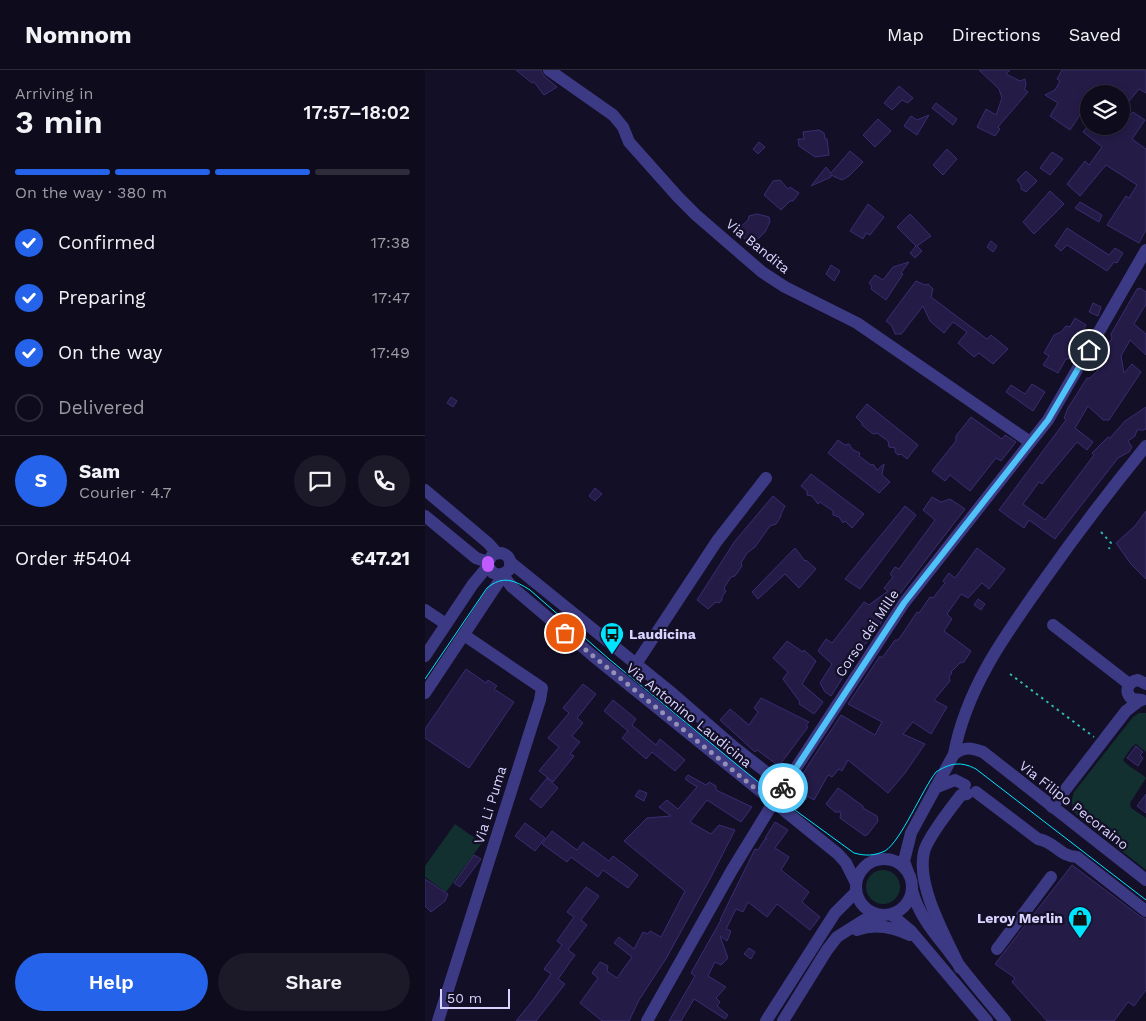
<!DOCTYPE html>
<html lang="en">
<head>
<meta charset="utf-8">
<style>
	body { margin:0; font-family:"Work Sans",sans-serif; background:#1c1929; color:#f1f3f6; height:100vh; display:flex; flex-direction:column; font-size:19px; white-space:nowrap }
	* { box-sizing:border-box; margin:0 }
	p { font-size:16px; color:#9b9ba3 }
	.icon { flex:none; width:28px; height:28px; fill:none; stroke:currentColor; stroke-width:2; stroke-linecap:round; stroke-linejoin:round }
	.map { position:relative; flex:1; overflow:hidden }
	.panel { display:flex; flex-direction:column; background:#0e0b1c; width:425px }
	.panel>* { flex:none }
	.fabs { position:absolute; left:655px; top:15px; display:grid; gap:10px }
	.fabs a { display:grid; place-items:center; width:50px; height:50px; border-radius:50%; background:#0e0b1c; box-shadow:0 2px 8px #0003,0 0 0 1px #2e2b3b; font-size:25px }
	.scale { position:absolute; left:15px; bottom:12px; width:70px; box-sizing:border-box; padding-left:5px; border:2px solid #d9d4ff; border-top:0; font-size:14px; line-height:18px; white-space:nowrap; color:#d9d4ff; -webkit-text-stroke:4px #130f26; paint-order:stroke }
	.pin { position:absolute; display:grid; place-items:center; width:42px; height:42px; color:#fff; margin:-21px; border:2px solid #fff; border-radius:50%; box-shadow:0 1px 5px #0007 }
	.courier { position:absolute; display:grid; place-items:center; width:50px; height:50px; margin:-25px; border:4px solid #4fc3f7; border-radius:50%; background:#fff; color:#222; box-shadow:0 1px 6px #0007 }
	.headline em { font-style:normal; font-weight:600 }
	.headline div { display:flex; flex-direction:column-reverse }
	.headline { display:flex; align-items:center; justify-content:space-between; height:85px; padding:0 15px }
	h1 { font-size:32px; font-weight:600; line-height:38px }
	.bar { display:grid; grid-template-columns:repeat(4,1fr); gap:8px 5px; align-content:center; height:60px; padding:0 15px }
	.bar i { height:6px; border-radius:4px; background:#2e2b3b }
	.bar .selected { background:#2563eb }
	.bar p { grid-column:span 4 }
	.line { display:flex; align-items:center; gap:12px; padding:0 15px; border-top:1px solid #2e2b3b }
	.line div { flex:1 }
	.round { display:grid; place-items:center; flex:none; width:52px; height:52px; border-radius:26px; background:#1c1929 }
	ol { padding:0 15px; list-style:none }
	li { display:flex; align-items:center; gap:15px; height:55px }
	li p { margin-inline-start:auto }
	li .icon { padding:5px; border-radius:50%; background:#2563eb; color:#fff; stroke-width:4 }
	li:last-child { color:#9b9ba3 }
	li i { width:28px; height:28px; border:2px solid #2e2b3b; border-radius:50% }
	.action { display:flex; gap:10px; margin-top:auto; padding:10px 15px }
	.action a { flex:1; height:58px; border-radius:30px; background:#2563eb; color:#fff; font-size:20px; font-weight:600; line-height:58px; text-align:center }
	.action a+a { background:#1c1929; color:#f1f3f6 }
	header { display:flex; align-items:center; gap:30px; box-sizing:border-box; height:70px; padding:0 25px; background:#0e0b1c; border-bottom:1px solid #2e2b3b }
	header strong { font-size:24px }
	nav { display:flex; gap:28px; margin-inline-start:auto; font-size:18px }
	main { display:flex; flex:1; min-height:0 }
	.map>svg:first-child { display:block }
	.green { fill:#12302f }
	.building { fill:#241b47; stroke:#3b2d73 }
	.lines { fill:none; stroke-linecap:round; stroke-linejoin:round }
	.path { stroke:#2fb8b0; stroke-width:2; stroke-dasharray:2.5 4; stroke-linecap:butt }
	.minor { stroke:#3d3a85; stroke-width:12 }
	.major { stroke:#c25bff; stroke-width:12 }
	.tram { stroke:#00e5ff; stroke-width:1 }
	.done { stroke:#948fb3; stroke-width:5; stroke-dasharray:0 9 }
	.route { stroke:#4fc3f7; stroke-width:6 }
	.labels { text-anchor:middle; stroke-width:4.5; stroke-linejoin:round; paint-order:stroke }
	.street-label { font-size:14px; fill:#d9d4ff; stroke:#130f26 }
	.poi-label { font-size:14px; font-weight:bold; fill:#d9d4ff; stroke:#130f26; text-anchor:start }
</style>
</head>
<body>
<header>
<strong>Nomnom</strong>
<nav><a>Map</a><a>Directions</a><a>Saved</a></nav>
</header>
<main>
<section class="panel">
<div class="headline"><div><h1>3 min</h1><p>Arriving in</p></div><em>17:57–18:02</em></div>
<div class="bar"><i class="selected"></i><i class="selected"></i><i class="selected"></i><i></i><p>On the way · 380 m</p></div>
<ol>
<li><svg class="icon" aria-label="check" viewBox="0 0 24 24"><path d="M5 12l5 5 9-10"/></svg>Confirmed<p>17:38</p></li>
<li><svg class="icon" aria-label="check" viewBox="0 0 24 24"><path d="M5 12l5 5 9-10"/></svg>Preparing<p>17:47</p></li>
<li><svg class="icon" aria-label="check" viewBox="0 0 24 24"><path d="M5 12l5 5 9-10"/></svg>On the way<p>17:49</p></li>
<li><i></i>Delivered</li>
</ol>
<div class="line" style="height:90px"><b class="round" style="background:#2563eb;color:#fff">S</b><div><b>Sam</b><p>Courier · 4.7</p></div><a class="round"><svg class="icon" aria-label="chat" viewBox="0 0 24 24"><path d="M4 5h16v11H9l-5 4z"/></svg></a><a class="round"><svg class="icon" aria-label="phone" viewBox="0 0 24 24"><path d="M5 4h4l2 5-3 2q2 4 5 5l2-3 5 2v4C11 20 4 13 5 4z"/></svg></a></div>
<div class="line" style="height:65px"><div>Order #5404</div><b>€47.21</b></div>
<div class="action"><a>Help</a><a>Share</a></div>
</section>
<div class="map">
<svg width="721" height="951" viewBox="0 0 721 951">
	<rect width="100%" height="100%" fill="#130f26"/>
	<!-- green -->
	<g class="green">
		<path d="M714 643H721V682L711 674 707 677 698 690C704 698 714 701 721 708L705 733 706 738 721 748V800L655 748C647 741 645 732 649 722L708 647Z"/>
		<path d="M30 754 57 773 21 822 0 807V796Z"/>
		<circle cx="458" cy="817" r="17"/>
	</g>
	<!-- building -->
	<g class="building">
		<path d="M91 0H116L119 6 132 17 119 25 109 12 107 13Z"/>
		<path d="M554 0H585L581 4 595 11 600 9 601 16 599 19 603 22 573 57 575 59 570 66 552 57 561 39 571 45 577 28 574 19Z"/>
		<path d="M637 0H721V23L714 19 696 41V24H677L670 21 668 24H664V31L645 60 625 46 633 33 620 25 630 20 635 11 632 9Z"/>
		<path d="M474 16 488 28 483 33 477 30 467 40 459 33Z"/>
		<path d="M511 33 532 49 528 55 507 38Z"/>
		<path d="M708 42 720 50 707 69 721 79V160L714 173 682 155 701 126 704 128 712 115 681 95 655 126 642 114 660 91 664 95 677 77 658 62 663 56H686L692 61Z"/>
		<path d="M504 45 492 65 479 56 486 46 492 50Z"/>
		<path d="M453 49 466 61 450 77 438 65Z"/>
		<path d="M394 60 399 63 400 69H402L404 85 390 87 374 76 373 69H379L378 62Z"/>
		<path d="M334 72 340 77 333 84 328 79Z"/>
		<path d="M522 79 532 89 518 105 508 95Z"/>
		<path d="M425 81 438 92 424 106 417 110 406 105V107L386 116 401 97 406 103Z"/>
		<path d="M627 82 638 89 625 105 615 98Z"/>
		<path d="M601 101 612 111 601 122 596 119V115L592 110Z"/>
		<path d="M355 110 363 119 365 117 374 123 368 131H365L356 140 339 125 348 111Z"/>
		<path d="M625 121 639 134 609 164 598 152Z"/>
		<path d="M655 132 677 145 674 152 650 138Z"/>
		<path d="M443 134 459 147 445 165 441 163 438 169 425 161Z"/>
		<path d="M332 144 344 147 345 152 340 162 327 175 311 161 323 150 324 146Z"/>
		<path d="M485 144 506 166 492 176 497 181 490 188 485 183 491 176 472 157Z"/>
		<path d="M642 158 684 185 690 178 698 183 692 193 689 192 682 201 642 175 636 181 630 176Z"/>
		<path d="M566 171 572 176 568 182 562 177Z"/>
		<path d="M484 192 476 203 478 204 461 230 446 219 447 216 444 213 450 205 458 210 468 197Z"/>
		<path d="M406 195 415 201 409 211 401 204Z"/>
		<path d="M491 211 500 215 503 214 508 219 506 227 562 269 566 265 583 279 568 294 554 283 549 287 533 273 542 262 528 252 519 263 505 251 498 236 478 262 476 264H470L467 256 461 251Z"/>
		<path d="M715 218 721 222V234L709 254 721 264V285L705 270 696 286 699 303 707 294 716 302 684 350H678L663 336 650 358 668 372 662 380 652 372 617 414 614 412 598 434 620 450 669 385 667 383 683 367 685 368 700 351 721 337V359L718 360H712L710 366 703 371 707 377 704 382 693 388 630 469 604 450 599 458 574 440 641 350 639 348 643 338 662 308H665L675 298 673 295 687 268 686 264 712 219Z"/>
		<path d="M668 233 676 237 673 246 664 242Z"/>
		<path d="M650 248 661 255 656 265 658 268 645 289H641L633 303 618 295 624 286 619 283 629 265 636 262 641 256 645 257Z"/>
		<path d="M607 314 620 322 608 341 581 322 586 315 600 324Z"/>
		<path d="M26 327 32 331 28 337 22 333Z"/>
		<path d="M442 334 493 375 482 389 476 384 473 385 470 382V378L464 377 463 371 452 363 448 364 437 355V353L431 347Z"/>
		<path d="M546 347 577 369 580 365 591 372 576 391 571 388 545 421 525 405 520 411 507 401 531 371V366Z"/>
		<path d="M413 370 420 375 424 374 428 380 435 383 434 386 446 395 448 394 452 400 459 394 457 405 465 412 454 423 403 383Z"/>
		<path d="M386 404 439 444 427 458 420 451 418 453 414 447 408 445V441L395 432 393 434 387 426 382 425V421L376 416Z"/>
		<path d="M170 418 177 424 170 431 164 426Z"/>
		<path d="M348 426 360 436 356 444V446L351 454 345 456 330 477 322 483 316 493 317 496 310 506 306 507 299 518 301 521 297 527V530L294 533 291 532 283 539 272 530 310 471Z"/>
		<path d="M507 427 516 432 525 429 540 439 467 534 453 558 434 582 406 626 400 622 395 613 407 594 393 581 401 569 407 573 439 532 444 535 463 521 459 518 468 507 465 504 470 497 474 499 510 450 498 440Z"/>
		<path d="M480 436 491 445 435 519 420 509Z"/>
		<path d="M721 441V509L706 494 691 473 710 456Z"/>
		<path d="M370 478 380 491 381 490 391 499 374 518 360 504 333 529 327 522Z"/>
		<path d="M552 478 580 499 564 519 557 513 543 528 536 524 522 544 527 549 519 561 546 581 539 592 535 593 526 602 527 603 524 607 525 611 509 630 522 637 506 664 488 652 478 664 500 674 480 703 463 723 423 690 417 701 414 699 407 707 403 705 389 730 382 726 381 730 367 720 416 645 450 665 457 652 423 634 455 586 457 588 470 570H473L476 566 492 542 494 543 505 527 508 528 520 513 518 511 524 503 530 508Z"/>
		<path d="M553 529 560 534 556 540 549 535Z"/>
		<path d="M362 571 378 582 379 580 391 591 377 614 398 632 389 644 374 634 375 632 358 609 363 602 348 588Z"/>
		<path d="M41 599 61 613 63 610 72 616 69 619 89 632 44 698 0 668V659Z"/>
		<path d="M158 614 171 624 152 648 158 653 147 666 155 672 145 684 149 686 128 712 114 701 134 677 123 668 144 643 138 638Z"/>
		<path d="M336 628 384 652 381 655 383 657 354 696 332 680 330 682 295 650 305 639 324 655 333 642 329 638Z"/>
		<path d="M188 630 211 649 207 655 231 675 235 669 260 690 250 701 227 682 221 689 197 668 203 661 179 641Z"/>
		<path d="M711 676 718 682 715 685 718 688 713 696 702 688Z"/>
		<path d="M263 705 281 715 284 712 291 716V720L327 737 316 752 282 730 265 752 286 764 294 755 310 760 286 807 242 887 214 930 204 951H177L155 933 173 908 167 903 175 892 183 896 182 901 192 908 207 887 189 873 194 867 209 879 218 862 223 864 225 861 236 867 260 821 199 771 222 748 246 746 234 737 242 730 253 739 272 717 260 709Z"/>
		<path d="M122 708 133 718 116 738 105 729Z"/>
		<path d="M413 718 438 736V738L452 746 453 751 443 764 440 766 415 748 416 742H410L401 734Z"/>
		<path d="M214 720 222 723 219 731 210 726Z"/>
		<path d="M721 724V743L712 736Z"/>
		<path d="M350 752 363 760 350 778 364 787 356 800 384 822 377 832 395 847 385 860 352 834 342 847 323 832 318 842 311 839 301 859 306 861 302 871 295 866 303 888 296 895 290 892 283 906 301 917 291 928 295 932 292 936 303 945 300 949 269 929 256 951H244L270 906 266 903 296 850H295L330 779 333 780 340 769H342L340 768Z"/>
		<path d="M100 753 120 768 110 781 90 766Z"/>
		<path d="M127 761 152 780 158 772 184 791 188 786 213 805 203 818 178 800 173 807 146 787 142 792 117 774Z"/>
		<path d="M49 785 56 789 35 817 29 813Z"/>
		<path d="M647 795 716 847 721 849V920L709 936 703 932 689 951H622L587 912 590 908 570 894Z"/>
		<path d="M0 809 23 824 20 831 6 842 0 836Z"/>
		<path d="M161 817 174 826 156 850 162 855 143 880 150 885 133 909 140 914 111 951H91L108 930 126 904 119 899 137 875 132 871 149 847 142 842Z"/>
		<path d="M324 878 330 882 326 889 319 884Z"/>
	</g>
	<g class="lines">
		<!-- path -->
		<g class="path">
			<path d="M676 462 686 473 684 479"/>
			<path d="M585 604 669 667"/>
		</g>
		<!-- minor -->
		<g class="minor">
			<path d="M124 0 188 45 198 57 204 72 253 127 271 145 337 202 360 217 432 253 605 372"/>
			<path d="M0 420 63 473 72 483"/>
			<path d="M0 446 51 488 63 492 68 484 77 483C85 486 87 492 84 500L76 505 68 503 63 496 48 514 0 586"/>
			<path d="M85 492 248 624 309 677 359 716"/>
			<path d="M77 504 87 517 167 585 413 784 421 793 431 813"/>
			<path d="M0 540 21 554"/>
			<path d="M628 555 704 614"/>
			<path d="M211 594 292 471 341 408"/>
			<path d="M0 623 75 510 76 505"/>
			<path d="M717 630 707 629C699 622 702 612 713 610L721 614"/>
			<path d="M529 684C541 619 580 565 617 513 650 466 685 420 721 376"/>
			<path d="M510 718 530 710 540 715"/>
			<path d="M551 722 613 769C631 772 633 786 652 787L721 841"/>
			<path d="M627 737 701 641 714 631"/>
			<circle cx="459" cy="817" r="28"/>
			<path d="M483 802 479 791 486 763 529 684C540 676 547 678 558 682L721 810"/>
			<path d="M487 820C493 843 507 861 522 879 540 904 560 927 580 951"/>
			<path d="M467 845 486 861 562 951"/>
			<path d="M432 860C450 853 468 857 485 865"/>
			<path d="M572 879 626 807"/>
			<path d="M535 898C521 867 491 816 499 782 502 768 526 738 536 725L542 724"/>
			<path d="M13 951 115 630 117 618 39 565"/>
			<path d="M222 951 307 800 348 733 479 533 623 350 721 180"/>
			<path d="M341 951 410 843 431 822"/>
			<path d="M358 951 402 880 412 867 439 850 456 846"/>
		</g>
		<!-- major -->
		<path class="major" d="M63 492V496"/>
		<!-- tram -->
		<path class="tram" d="M0 609 62 518C78 505 89 510 105 520L184 589 316 698 352 727 429 783C440 786 449 786 460 781 476 771 497 720 511 702 525 693 536 691 551 699L721 830"/>
	</g>
	<g class="lines">
		<!-- done -->
		<path class="done" d="M140 563 348 733 358 718"/>
		<!-- route -->
		<path class="route" d="M358 718 479 533 623 350 664 280"/>
	</g>
	<!-- icons -->
	<defs>
		<g id="bus-pin" transform="scale(1.25)"><path d="M0 17L-7.5 6A9.5 9.5 0 1 1 7.5 6Z" fill="#00e5ff" stroke="#130f26"/><path d="M-5-6H5V4H4V6H2V4H-2V6H-4V4H-5ZM-3.5-4V0h7V-4ZM-3.5 1.2v1.5H-2V1.2ZM2 1.2v1.5H3.5V1.2Z" fill="#111"/></g>
		<g id="shop-pin" transform="scale(1.25)"><path d="M0 17L-7.5 6A9.5 9.5 0 1 1 7.5 6Z" fill="#00e5ff" stroke="#130f26"/><path d="M-5-2.5h2.3a2.7 3.5 0 0 1 5.4 0H5L5.5 6h-11ZM-1.5-2.5h3a1.5 2.3 0 0 0-3 0Z" fill="#111"/></g>
	</defs>
	<g fill-rule="evenodd">
		<use href="#bus-pin" x="187" y="564"/>
		<use href="#shop-pin" x="655" y="848"/>
	</g>
	<g class="labels">
		<!-- street labels -->
		<g class="street-label">
			<text transform="translate(333 176) rotate(39)" y="5">Via Bandita</text>
			<text transform="translate(442 563) rotate(-56)" y="5">Corso dei Mille</text>
			<text transform="translate(264 645) rotate(39)" y="5">Via Antonino Laudicina</text>
			<text transform="translate(65 735) rotate(-73)" y="5">Via Li Puma</text>
			<text transform="translate(649 735) rotate(38)" y="5">Via Filipo Pecoraino</text>
		</g>
		<!-- poi labels -->
		<g class="poi-label">
			<text x="204" y="569">Laudicina</text>
			<text x="638" y="853" text-anchor="end">Leroy Merlin</text>
		</g>
	</g>
</svg>
<div class="fabs">
<a><svg class="icon" aria-label="layers" viewBox="0 0 24 24"><path d="M12 4l9 5-9 5-9-5zM3 14l9 5 9-5"/></svg></a>
</div>
<div class="scale">50 m</div>
<div class="pin" style="left:140px;top:563px;background:#ea580c"><svg class="icon" aria-label="bag" viewBox="0 0 24 24"><path d="M5 8h14l-1 12H6zM9 8a3 3 0 0 1 6 0"/></svg></div>
<div class="pin" style="left:664px;top:280px;background:#1f2937"><svg class="icon" aria-label="home" viewBox="0 0 24 24"><path d="M3 11l9-7 9 7M6 9v11h12V9"/></svg></div>
<div class="courier" style="left:358px;top:718px"><svg class="icon" aria-label="bike" viewBox="0 0 24 24"><circle cx="6" cy="16" r="4"/><circle cx="18" cy="16" r="4"/><path d="M6 16l4-8h5l3 8M10 8l3 8H6M13 5h3"/></svg></div>
</div>
</main>
</body>
</html>
